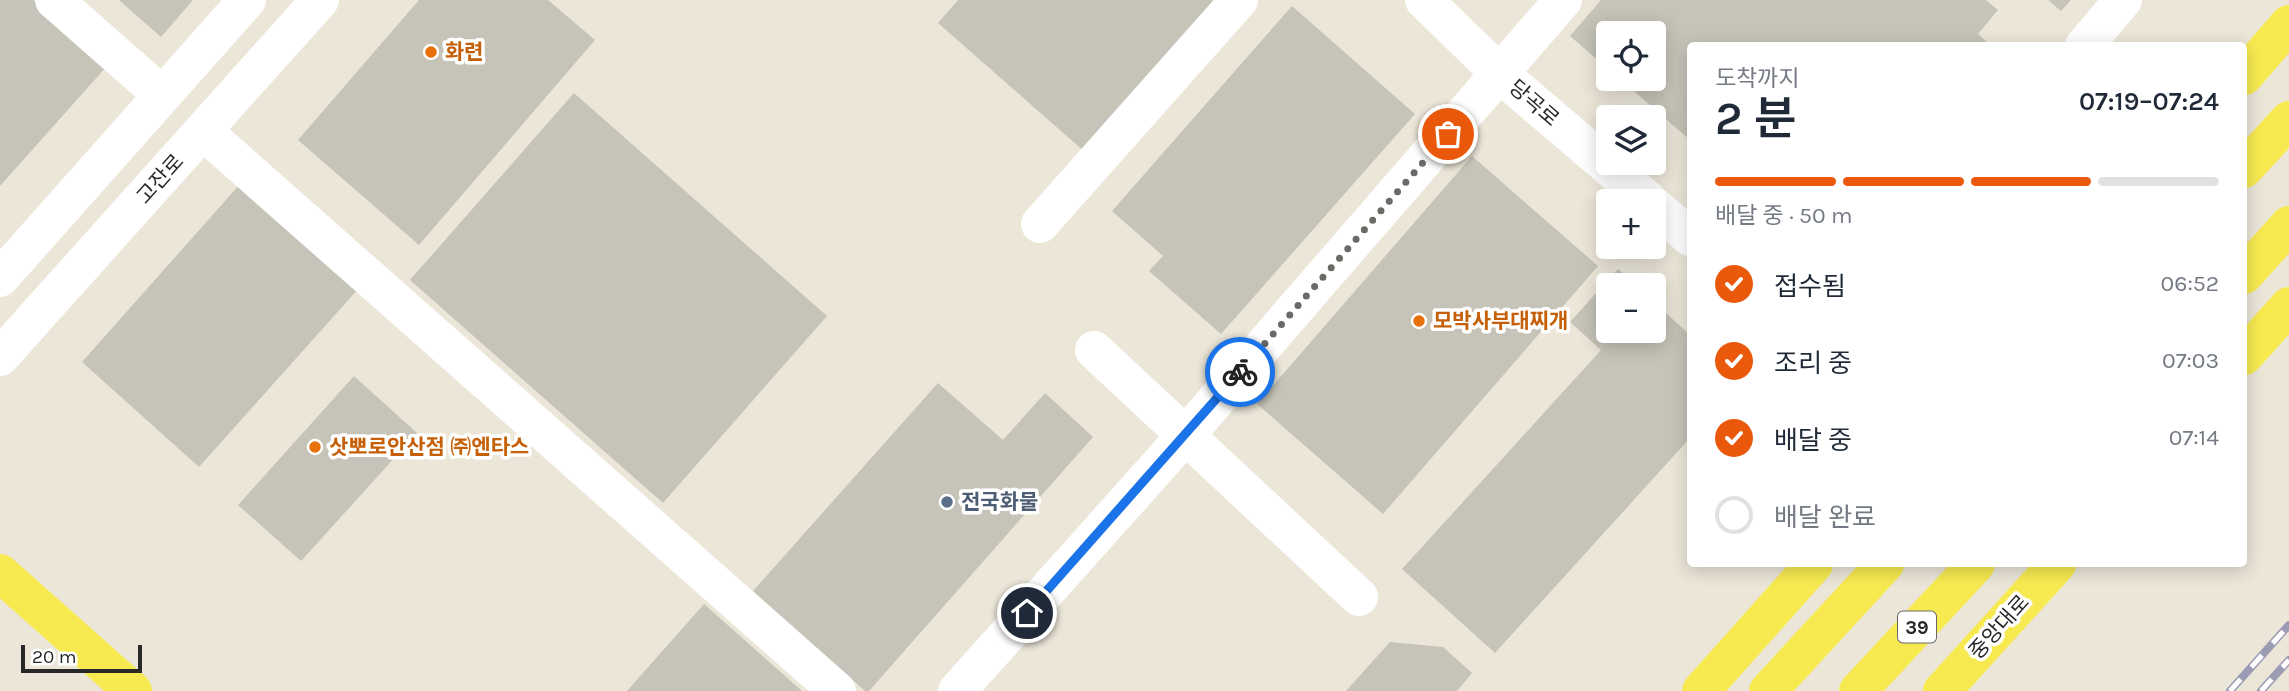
<!DOCTYPE html>
<html lang="ko">
<head>
<meta charset="utf-8">
<style>
	body { margin:0; font-family:Karla,"Noto Sans KR",sans-serif; background:#f6f6f7; color:#1f2937; height:100vh; display:flex; flex-direction:column; font-size:26px; white-space:nowrap }
	* { box-sizing:border-box; margin:0 }
	p { font-size:23px; color:#747a83 }
	.icon { flex:none; width:38px; height:38px; fill:none; stroke:currentColor; stroke-width:2; stroke-linecap:round; stroke-linejoin:round }
	.map { position:relative; flex:1; overflow:hidden }
	.details { position:absolute; left:1687px; top:42px; width:560px; height:525px; display:flex; flex-direction:column; background:#fff; border-radius:7px; box-shadow:0 4px 18px #0003 }
	.details>* { flex:none }
	.buttons { position:absolute; left:1596px; top:21px; display:grid; gap:14px }
	.buttons a { display:grid; place-items:center; width:70px; height:70px; border-radius:7px; background:#fff; box-shadow:0 4px 18px #0003; font-size:35px }
	.scale { position:absolute; left:21px; bottom:18px; width:121px; box-sizing:border-box; padding-left:7px; border:4px solid #282828; border-top:0; font-size:19px; line-height:24px; white-space:nowrap; color:#282828; -webkit-text-stroke:5px #fff; paint-order:stroke }
	.pin { position:absolute; display:grid; place-items:center; width:60px; height:60px; color:#fff; margin:-30px; border:4px solid #fff; border-radius:50%; box-shadow:0 2px 7px #0007 }
	.courier { position:absolute; display:grid; place-items:center; width:70px; height:70px; margin:-35px; border:5px solid #1a73e8; border-radius:50%; background:#fff; color:#222; box-shadow:0 2px 9px #0007 }
	.headline em { font-style:normal; font-weight:600 }
	.headline div { display:flex; flex-direction:column-reverse }
	.headline { display:flex; align-items:center; justify-content:space-between; height:119px; padding:0 28px }
	h1 { font-size:46px; font-weight:600; line-height:52px }
	.bar { display:grid; grid-template-columns:repeat(4,1fr); gap:10px 7px; align-content:center; height:84px; padding:0 28px }
	.bar i { height:9px; border-radius:5px; background:#e0e1e3 }
	.bar .on { background:#ea580c }
	.bar p { grid-column:span 4 }
	ol { padding:0 28px; list-style:none }
	li { display:flex; align-items:center; gap:21px; height:77px }
	li p { margin-inline-start:auto }
	li .icon { padding:7px; border-radius:50%; background:#ea580c; color:#fff; stroke-width:4 }
	li:last-child { color:#747a83 }
	li i { width:38px; height:38px; border:4px solid #e0e1e3; border-radius:50% }
	.map>svg:first-child { display:block }
	.building { fill:#c6c3b8 }
	.lines { fill:none; stroke-linecap:round; stroke-linejoin:round }
	.minor { stroke:#fff; stroke-width:38 }
	.major { stroke:#f7ea51; stroke-width:38 }
	.rail-casing { stroke:#9b9bb4; stroke-width:8 }
	.rail { stroke:#fff; stroke-width:5; stroke-dasharray:16; stroke-linecap:butt }
	.done { stroke:#6c6a66; stroke-width:7; stroke-dasharray:0 12.6 }
	.route { stroke:#1a73e8; stroke-width:9 }
	.food-dot { fill:#e8710a; stroke:#fff; stroke-width:2.5 }
	.service-dot { fill:#5c6f8a; stroke:#fff; stroke-width:2.5 }
	.labels { text-anchor:middle; stroke-width:7; stroke-linejoin:round; paint-order:stroke }
	.shield { fill:#fff; stroke:#686868; stroke-width:2 }
	.shield-label { font-size:19px; font-weight:bold; fill:#282828 }
	.food-label { font-size:21px; font-weight:bold; fill:#c56008; stroke:#fff; text-anchor:start }
	.street-label { font-size:21px; fill:#282828; stroke:#fff }
	.service-label { font-size:21px; font-weight:bold; fill:#4e5e75; stroke:#fff; text-anchor:start }
</style>
</head>
<body>
<div class="map">
<svg width="2289" height="691" viewBox="0 0 2289 691">
	<rect width="100%" height="100%" fill="#ebe6d8"/>
	<!-- building -->
	<g class="building">
		<path d="M0 0H33L107 66 0 186Z"/>
		<path d="M119 0H193L161 37Z"/>
		<path d="M419 0H548L595 40 419 245 298 140Z"/>
		<path d="M958 0H1233L1093 159 938 23Z"/>
		<path d="M1601 0H1986L1998 10 1978 34 1991 46H1690V140L1620 79H1654V33H1608V69L1570 36Z"/>
		<path d="M2048 0H2071L2061 11Z"/>
		<path d="M1292 6 1415 114 1221 334 1149 271 1163 256 1112 211Z"/>
		<path d="M574 93 827 316 663 503 410 280Z"/>
		<path d="M1472 156 1598 266 1383 514 1257 404Z"/>
		<path d="M241 183 359 288 199 467 82 362Z"/>
		<path d="M1618 269 1636 285H1608V331H1654V302L1690 335V438L1495 653 1402 569 1601 350 1570 322Z"/>
		<path d="M354 376 417 433 301 561 238 505Z"/>
		<path d="M938 383 1003 440 1045 393 1093 437 869 691H865L753 591Z"/>
		<path d="M704 604 802 691H627Z"/>
		<path d="M1390 642 1443 647 1472 673 1457 691H1346Z"/>
	</g>
	<g class="lines">
		<!-- minor -->
		<g class="minor">
			<path d="M54 0 162 95"/>
			<path d="M1424 0 1500 74 1649 201"/>
			<path d="M2084 46 2123 0"/>
			<path d="M203 131 837 691"/>
			<path d="M1654 206 1690 237"/>
			<path d="M1040 224 1239 0"/>
			<path d="M0 278 247 0"/>
			<path d="M1094 350 1359 597"/>
			<path d="M0 357 320 0"/>
			<path d="M957 691 1185 436 1563 0"/>
		</g>
		<!-- major -->
		<g class="major">
			<path d="M2244 76 2289 24"/>
			<path d="M2244 169 2289 120"/>
			<path d="M2244 275 2289 225"/>
			<path d="M2244 356 2289 306"/>
			<path d="M0 573 133 691"/>
			<path d="M1701 691 1814 564"/>
			<path d="M1768 691 1885 564"/>
			<path d="M1858 691 1976 564"/>
			<path d="M1942 691 2057 564"/>
		</g>
		<!-- rail casing -->
		<g class="rail-casing">
			<g id="rail">
				<path d="M2230 691 2289 625"/>
				<path d="M2261 691 2289 660"/>
			</g>
		</g>
		<!-- rail -->
		<use href="#rail" class="rail"/>
	</g>
	<g class="lines">
		<!-- done -->
		<path class="done" d="M1240 372 1448 134"/>
		<!-- route -->
		<path class="route" d="M1027 613 1240 372"/>
	</g>
	<!-- markers -->
	<g class="food-dot">
		<circle cx="431" cy="52" r="7"/>
		<circle cx="1419" cy="321" r="7"/>
		<circle cx="315" cy="447" r="7"/>
	</g>
	<circle class="service-dot" cx="947" cy="502" r="7"/>
	<g class="labels">
		<!-- shield labels -->
		<rect class="shield" x="1898" y="611.5" width="38" height="31" rx="5"/>
		<g class="shield-label">
			<text x="1917" y="634">39</text>
		</g>
		<!-- food labels -->
		<g class="food-label">
			<text x="445" y="59">화련</text>
			<text x="1433" y="328">모박사부대찌개</text>
			<text x="329" y="454">삿뽀로안산점 ㈜엔타스</text>
		</g>
		<!-- street labels -->
		<g class="street-label">
			<text transform="translate(1534 103) rotate(41)" y="7">당곡로</text>
			<text transform="translate(160 179) rotate(-48)" y="7">고잔로</text>
			<text transform="translate(1999 627) rotate(-48)" y="7">중앙대로</text>
		</g>
		<!-- service labels -->
		<g class="service-label">
			<text x="961" y="509">전국화물</text>
		</g>
	</g>
</svg>
<div class="buttons">
<a><svg class="icon" aria-label="locate" viewBox="0 0 24 24"><circle cx="12" cy="12" r="6"/><path d="M12 2v4M12 18v4M2 12h4M18 12h4"/></svg></a>
<a><svg class="icon" aria-label="layers" viewBox="0 0 24 24"><path d="M12 4l9 5-9 5-9-5zM3 14l9 5 9-5"/></svg></a>
<a>+</a>
<a>−</a>
</div>
<div class="scale">20 m</div>
<div class="pin" style="left:1448px;top:134px;background:#ea580c"><svg class="icon" aria-label="bag" viewBox="0 0 24 24"><path d="M5 8h14l-1 12H6zM9 8a3 3 0 0 1 6 0"/></svg></div>
<div class="pin" style="left:1027px;top:613px;background:#1f2937"><svg class="icon" aria-label="home" viewBox="0 0 24 24"><path d="M3 11l9-7 9 7M6 9v11h12V9"/></svg></div>
<div class="courier" style="left:1240px;top:372px"><svg class="icon" aria-label="bike" viewBox="0 0 24 24"><circle cx="6" cy="16" r="4"/><circle cx="18" cy="16" r="4"/><path d="M6 16l4-8h5l3 8M10 8l3 8H6M13 5h3"/></svg></div>
<section class="details">
<div class="headline"><div><h1>2 분</h1><p>도착까지</p></div><em>07:19–07:24</em></div>
<div class="bar"><i class="on"></i><i class="on"></i><i class="on"></i><i></i><p>배달 중 · 50 m</p></div>
<ol>
<li><svg class="icon" aria-label="check" viewBox="0 0 24 24"><path d="M5 12l5 5 9-10"/></svg>접수됨<p>06:52</p></li>
<li><svg class="icon" aria-label="check" viewBox="0 0 24 24"><path d="M5 12l5 5 9-10"/></svg>조리 중<p>07:03</p></li>
<li><svg class="icon" aria-label="check" viewBox="0 0 24 24"><path d="M5 12l5 5 9-10"/></svg>배달 중<p>07:14</p></li>
<li><i></i>배달 완료</li>
</ol>
</section>
</div>
</body>
</html>
